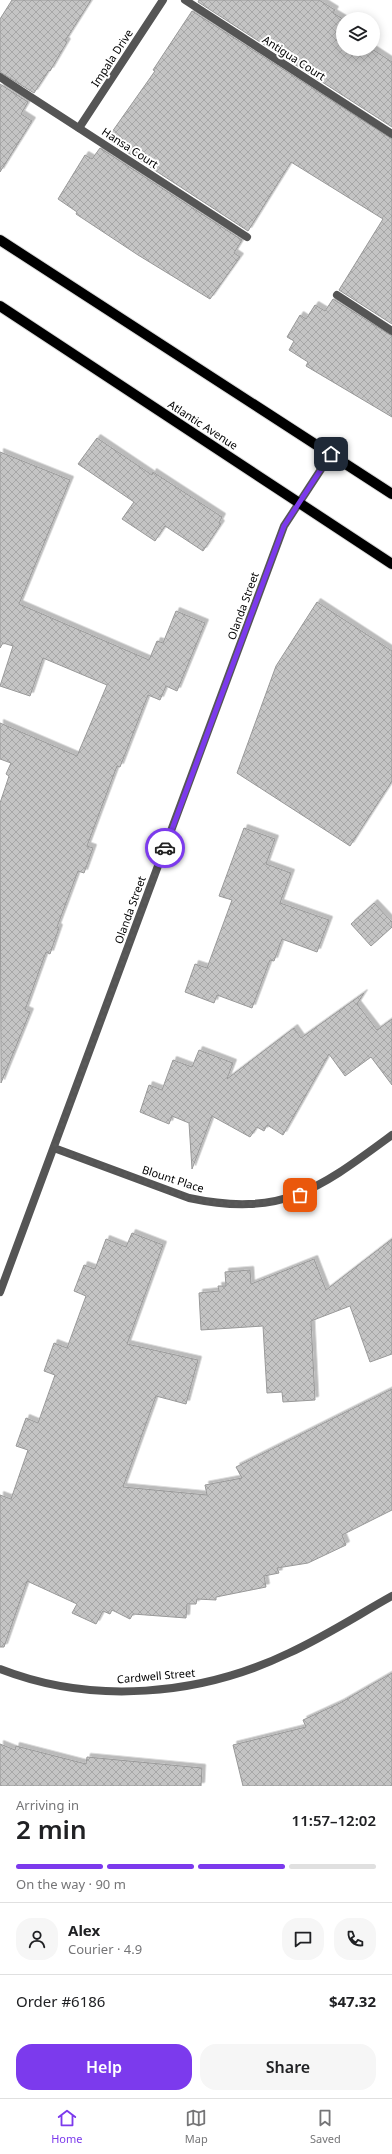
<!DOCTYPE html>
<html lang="en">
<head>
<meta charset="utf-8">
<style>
	body { margin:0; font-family:"Noto Sans",sans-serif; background:#f6f6f6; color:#202124; height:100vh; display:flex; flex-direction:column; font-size:15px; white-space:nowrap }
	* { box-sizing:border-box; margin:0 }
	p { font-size:13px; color:#757577 }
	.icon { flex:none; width:22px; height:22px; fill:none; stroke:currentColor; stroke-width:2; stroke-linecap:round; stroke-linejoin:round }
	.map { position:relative; height:1786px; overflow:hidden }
	.drawer { display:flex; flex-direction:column; background:#fff; flex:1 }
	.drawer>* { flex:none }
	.fabs { position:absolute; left:336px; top:12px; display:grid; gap:8px }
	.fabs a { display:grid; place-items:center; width:44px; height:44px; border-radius:50%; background:#fff; box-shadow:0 2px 10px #0003; font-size:20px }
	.pin { position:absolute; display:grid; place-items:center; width:34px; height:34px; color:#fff; margin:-17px; border-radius:8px; box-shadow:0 2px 6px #0006 }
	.courier { position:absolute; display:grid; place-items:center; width:40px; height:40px; margin:-20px; border:3px solid #7c3aed; border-radius:50%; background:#fff; color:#222; box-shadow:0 1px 5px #0007 }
	.head em { font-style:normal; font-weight:600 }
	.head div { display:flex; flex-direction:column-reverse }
	.head { display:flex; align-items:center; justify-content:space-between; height:68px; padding:0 16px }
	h1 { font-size:26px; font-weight:600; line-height:30px }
	.bar { display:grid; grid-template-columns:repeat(4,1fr); gap:6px 4px; align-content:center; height:48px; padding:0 16px }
	.bar i { height:5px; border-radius:3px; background:#e0e0e0 }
	.bar .selected { background:#7c3aed }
	.bar p { grid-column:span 4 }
	.line { display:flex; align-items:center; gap:10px; padding:0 16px; border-top:1px solid #e0e0e0 }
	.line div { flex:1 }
	.round { display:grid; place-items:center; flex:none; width:42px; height:42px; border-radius:16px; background:#f6f6f6 }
	.primary-button { display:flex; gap:8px; margin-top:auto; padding:8px 16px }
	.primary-button a { flex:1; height:46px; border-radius:16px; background:#7c3aed; color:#fff; font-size:16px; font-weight:600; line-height:46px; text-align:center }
	.primary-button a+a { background:#f6f6f6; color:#202124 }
	.tabs { display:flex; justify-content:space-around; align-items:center; height:56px; border-top:1px solid #e0e0e0; background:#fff; font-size:11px; color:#757577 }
	.tabs a { display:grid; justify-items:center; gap:2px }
	.tabs .selected { color:#7c3aed }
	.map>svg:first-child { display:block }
	.building { fill:url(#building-cross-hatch); stroke:#999; filter:url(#shadow) }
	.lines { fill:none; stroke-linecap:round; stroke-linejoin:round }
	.primary-casing { stroke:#dbdbdb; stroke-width:12 }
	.minor { stroke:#555; stroke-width:8 }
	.primary { stroke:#000; stroke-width:10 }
	.done { stroke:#595959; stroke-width:4; stroke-dasharray:0 7.2 }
	.route { stroke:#7c3aed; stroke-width:5 }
	.labels { text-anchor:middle; stroke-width:4; stroke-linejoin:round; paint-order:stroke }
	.street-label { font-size:11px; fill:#000; stroke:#fff }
</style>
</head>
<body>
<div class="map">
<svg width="392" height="1786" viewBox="0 0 392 1786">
	<defs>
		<pattern id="building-cross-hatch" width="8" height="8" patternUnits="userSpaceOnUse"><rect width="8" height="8" fill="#c4c4c4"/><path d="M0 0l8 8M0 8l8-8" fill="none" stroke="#a7a7a7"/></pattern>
		<filter id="shadow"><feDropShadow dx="3.5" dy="-3.5" stdDeviation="0" flood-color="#0004"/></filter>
	</defs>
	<rect width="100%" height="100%" fill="#fff"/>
	<!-- building -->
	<g class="building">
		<path d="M12 0H91L65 41 67 42 50 71 49 70 34 93 0 72V19Z"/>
		<path d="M199 0H319L335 10 333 13 343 19V49H372L392 62V127L198 2Z"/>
		<path d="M192 11 392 139V324L339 290 383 219 291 162 248 231 107 139 155 71 153 70Z"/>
		<path d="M0 84 28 102 21 114 32 121 0 172Z"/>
		<path d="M100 148 242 240 234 253 240 257 210 299 138 255 76 214 77 212 58 199 85 155 92 159Z"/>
		<path d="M333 299 392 336V417L306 366 308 362 289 350 294 341 287 337 300 315 306 319 315 305 325 311Z"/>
		<path d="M97 438 152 475 153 472 222 517 219 523 221 524 203 551 165 526 155 541 122 519 134 502 78 464Z"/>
		<path d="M0 452 70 480 19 604 149 660 157 641 163 643 176 611 205 623 177 691 166 686 160 700 148 695 120 767 117 766 87 846 93 848 84 873 78 871 57 927 59 928 50 954 46 952 25 1010 30 1012 1 1083 0 803 9 776 6 774 11 763 0 759V723L77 756 107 685 43 658 30 696 0 686 13 646 3 643 0 648Z"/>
		<path d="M317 602 392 651V781L350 846 237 773 276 666Z"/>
		<path d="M244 828 275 839 266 864 291 873 280 903 329 920 317 952 282 939 274 961 270 960 252 1008 217 995 214 1003 185 992 195 964 207 968 232 900 219 896Z"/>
		<path d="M374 903 392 922V927L371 946 351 924Z"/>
		<path d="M364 993 357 1004 377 1030 392 1019V1085L371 1057 345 1076 329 1054 283 1135 267 1125 264 1131 257 1127 250 1137 212 1116 192 1169 189 1123 172 1116 169 1124 140 1112 149 1085 162 1090 173 1060 192 1067 199 1050 233 1063 227 1079 294 1028 301 1038Z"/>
		<path d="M132 1233 163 1245 127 1344 198 1360 186 1404 156 1396 123 1487 207 1495 205 1485 242 1478 236 1467 392 1389V1510L342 1535 346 1545 308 1563 277 1568 279 1573 264 1576 266 1587 216 1597V1600L197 1599 196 1604H187L186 1618 133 1614 130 1619 112 1610 110 1614 103 1611 96 1624 72 1613 77 1604 27 1581 4 1647H0V1495L11 1499 28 1450 16 1446 26 1418 38 1423 55 1375 44 1371 54 1343 67 1348 86 1296 74 1291 84 1265 95 1269 106 1239 126 1247Z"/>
		<path d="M392 1239V1354L370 1362 350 1306 311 1321 315 1400 283 1402 282 1392 267 1393 263 1326 201 1330 199 1293 219 1291 218 1286H226L225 1272 250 1270 251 1284 314 1259 326 1290Z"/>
		<path d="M392 1673V1786H243L233 1745 306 1727 303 1720 340 1703Z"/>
		<path d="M0 1744 15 1750 16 1746 86 1764 87 1757 202 1768 201 1786H0Z"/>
	</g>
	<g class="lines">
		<!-- primary casing -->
		<g class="primary-casing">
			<g id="primary">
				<path d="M0 240 392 494"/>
				<path d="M0 306 392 564"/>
			</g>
		</g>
		<!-- minor -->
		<g class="minor">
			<path d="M185 0 392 134"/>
			<path d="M0 77 247 237"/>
			<path d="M79 128 163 0"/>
			<path d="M337 295 392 331"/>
			<path d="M54 1148 189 1198C283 1218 320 1188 392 1135"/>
			<path d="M0 1292 284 526 331 454"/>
			<path d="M0 1669C92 1705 200 1696 289 1653 324 1637 358 1615 392 1596"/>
		</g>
		<!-- primary -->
		<use href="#primary" class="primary"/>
	</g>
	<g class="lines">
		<!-- done -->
		<path class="done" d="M165 848 54 1148 189 1198C227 1206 262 1206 300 1195"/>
		<!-- route -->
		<path class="route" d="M165 848 284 526 331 454"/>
	</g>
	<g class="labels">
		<!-- street labels -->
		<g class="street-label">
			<text transform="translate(112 58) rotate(-57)" y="4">Impala Drive</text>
			<text transform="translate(294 58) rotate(33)" y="4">Antigua Court</text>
			<text transform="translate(130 148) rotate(33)" y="4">Hansa Court</text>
			<text transform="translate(203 425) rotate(33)" y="4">Atlantic Avenue</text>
			<text transform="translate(243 606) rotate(-70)" y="4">Olanda Street</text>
			<text transform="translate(130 910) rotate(-70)" y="4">Olanda Street</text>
			<text transform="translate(173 1179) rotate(18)" y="4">Blount Place</text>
			<text transform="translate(156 1676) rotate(-5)" y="4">Cardwell Street</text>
		</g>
	</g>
</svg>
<div class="fabs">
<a><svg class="icon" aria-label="layers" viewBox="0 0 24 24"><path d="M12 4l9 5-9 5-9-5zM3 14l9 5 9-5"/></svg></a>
</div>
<div class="pin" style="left:300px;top:1195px;background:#ea580c"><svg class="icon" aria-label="bag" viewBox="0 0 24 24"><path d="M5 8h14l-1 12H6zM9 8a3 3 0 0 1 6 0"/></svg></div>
<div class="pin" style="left:331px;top:454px;background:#1f2937"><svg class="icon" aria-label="home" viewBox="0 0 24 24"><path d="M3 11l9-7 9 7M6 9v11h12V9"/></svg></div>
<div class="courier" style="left:165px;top:848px"><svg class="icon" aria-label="car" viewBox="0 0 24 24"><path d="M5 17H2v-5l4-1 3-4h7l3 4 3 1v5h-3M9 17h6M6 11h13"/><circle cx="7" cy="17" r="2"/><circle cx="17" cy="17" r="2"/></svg></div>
</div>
<section class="drawer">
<div class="head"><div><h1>2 min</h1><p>Arriving in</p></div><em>11:57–12:02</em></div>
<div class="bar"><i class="selected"></i><i class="selected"></i><i class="selected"></i><i></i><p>On the way · 90 m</p></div>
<div class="line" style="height:72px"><a class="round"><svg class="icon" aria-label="person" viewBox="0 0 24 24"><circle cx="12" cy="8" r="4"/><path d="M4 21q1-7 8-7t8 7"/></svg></a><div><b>Alex</b><p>Courier · 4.9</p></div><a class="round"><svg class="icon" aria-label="chat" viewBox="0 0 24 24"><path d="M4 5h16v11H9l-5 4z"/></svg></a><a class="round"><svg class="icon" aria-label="phone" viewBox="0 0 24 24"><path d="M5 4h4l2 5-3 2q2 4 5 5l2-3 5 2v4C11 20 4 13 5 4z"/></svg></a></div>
<div class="line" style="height:52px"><div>Order #6186</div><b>$47.32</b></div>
<div class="primary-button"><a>Help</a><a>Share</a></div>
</section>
<nav class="tabs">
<a class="selected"><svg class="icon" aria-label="home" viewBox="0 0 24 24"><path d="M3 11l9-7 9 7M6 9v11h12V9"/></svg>Home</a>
<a><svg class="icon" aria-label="map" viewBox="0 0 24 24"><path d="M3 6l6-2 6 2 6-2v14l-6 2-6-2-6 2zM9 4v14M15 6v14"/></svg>Map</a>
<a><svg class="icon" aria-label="saved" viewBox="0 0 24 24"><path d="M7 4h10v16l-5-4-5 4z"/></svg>Saved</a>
</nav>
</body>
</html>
